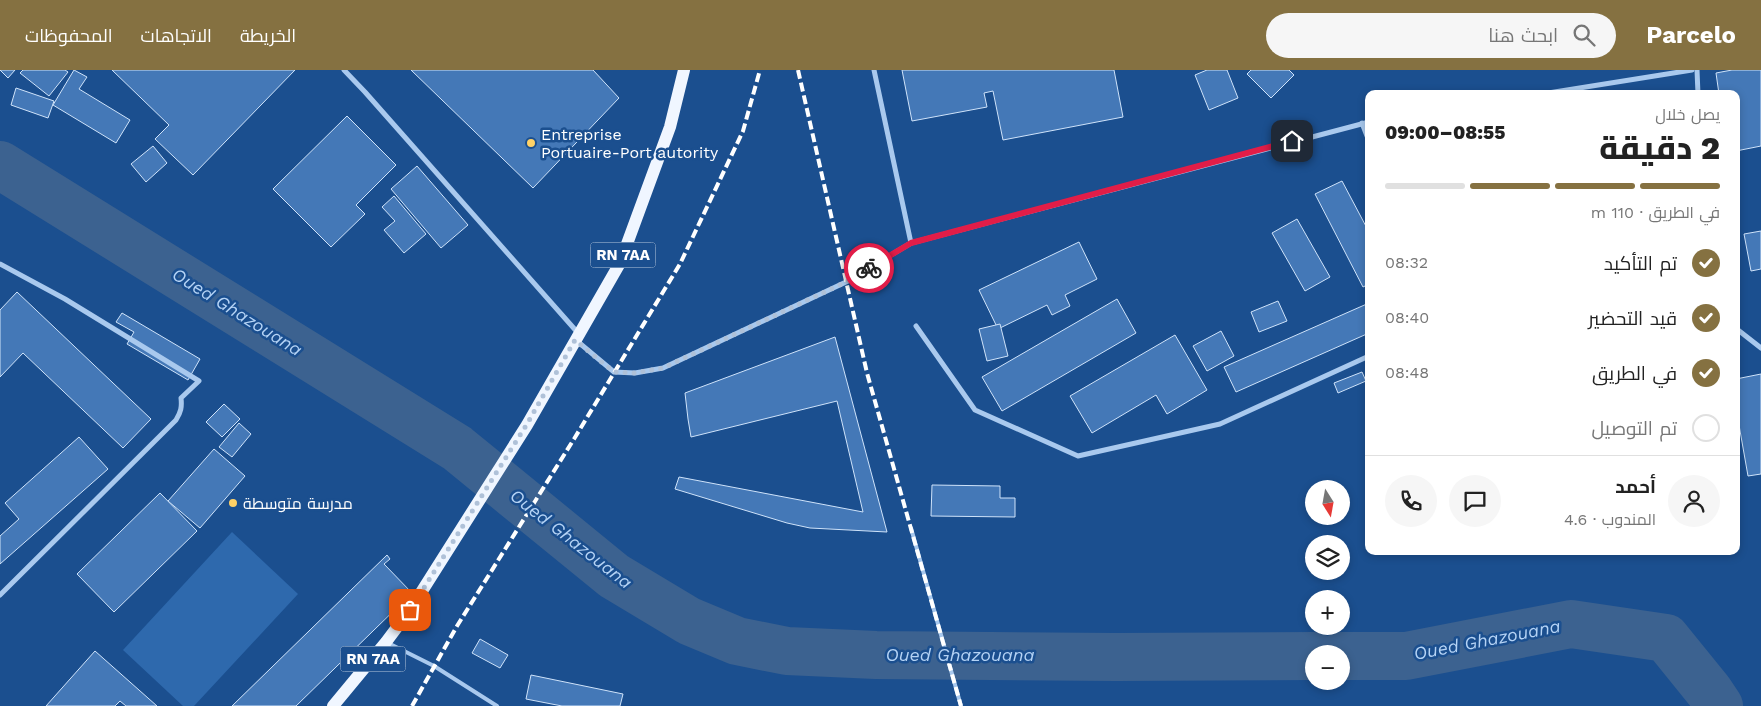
<!DOCTYPE html>
<html lang="ar">
<head>
<meta charset="utf-8">
<style>
	body { margin:0; font-family:"Work Sans",Cairo,sans-serif; background:#f6f6f6; color:#222; direction:rtl; height:100vh; display:flex; flex-direction:column; font-size:19px; white-space:nowrap }
	* { box-sizing:border-box; margin:0 }
	p { font-size:16px; color:#767676 }
	.icon { flex:none; width:28px; height:28px; fill:none; stroke:currentColor; stroke-width:2; stroke-linecap:round; stroke-linejoin:round }
	.map { position:relative; flex:1; overflow:hidden; direction:ltr }
	.side { position:absolute; left:1365px; top:20px; width:375px; height:465px; display:flex; flex-direction:column; background:#fff; border-radius:10px; box-shadow:0 2px 8px #0003; direction:rtl }
	.side>* { flex:none }
	.needle { width:32px; rotate:169deg }
	.fabs { position:absolute; left:1305px; top:410px; display:grid; gap:10px }
	.fabs a { display:grid; place-items:center; width:45px; height:45px; border-radius:50%; background:#fff; box-shadow:0 2px 8px #0003; font-size:25px }
	.pin { position:absolute; display:grid; place-items:center; width:42px; height:42px; color:#fff; margin:-21px; border-radius:10px; box-shadow:0 2px 8px #0006 }
	.courier { position:absolute; display:grid; place-items:center; width:50px; height:50px; margin:-25px; border:4px solid #e11d48; border-radius:50%; background:#fff; color:#222; box-shadow:0 1px 6px #0007 }
	.headline em { font-style:normal; font-weight:800 }
	.headline div { display:flex; flex-direction:column-reverse }
	.headline { display:flex; align-items:center; justify-content:space-between; height:85px; padding:0 20px }
	h1 { font-size:32px; font-weight:800; line-height:38px }
	.bar { display:grid; grid-template-columns:repeat(4,1fr); gap:8px 5px; align-content:center; height:60px; padding:0 20px }
	.bar i { height:6px; border-radius:4px; background:#e0e0e0 }
	.bar .selected { background:#857141 }
	.bar p { grid-column:span 4 }
	.line { display:flex; align-items:center; gap:12px; padding:0 20px; border-top:1px solid #e0e0e0 }
	.line div { flex:1 }
	.round { display:grid; place-items:center; flex:none; width:52px; height:52px; border-radius:26px; background:#f6f6f6 }
	ol { padding:0 20px; list-style:none }
	li { display:flex; align-items:center; gap:15px; height:55px }
	li p { margin-inline-start:auto }
	li .icon { padding:5px; border-radius:50%; background:#857141; color:#fff; stroke-width:4 }
	li:last-child { color:#767676 }
	li i { width:28px; height:28px; border:2px solid #e0e0e0; border-radius:50% }
	header { display:flex; align-items:center; gap:30px; box-sizing:border-box; height:70px; padding:0 25px; background:#857141; color:#fff }
	header strong { font-size:24px }
	nav { display:flex; gap:28px; margin-inline-start:auto; font-size:18px }
	.search { width:350px; height:45px; background:#f6f6f6; display:flex; align-items:center; gap:12px; box-sizing:border-box; padding:0 18px; border-radius:28px; color:#767676; font-size:19px }
	.map>svg:first-child { display:block }
	.green { fill:#2e69ad }
	.lines { fill:none; stroke-linecap:round; stroke-linejoin:round }
	.river { stroke:#3c6290; stroke-width:48 }
	.building { fill:#4478b7; stroke:#cfe3fa }
	.lane { stroke:#a9c9ee; stroke-width:4 }
	.street { stroke:#a9c9ee; stroke-width:5 }
	.primary { stroke:#f0f6ff; stroke-width:12 }
	.rail { stroke:#fff; stroke-width:4; stroke-dasharray:9 4; stroke-linecap:butt }
	.done { stroke:#afc1d8; stroke-width:5; stroke-dasharray:0 9 }
	.route { stroke:#e11d48; stroke-width:6 }
	.poi-dot { fill:#ffd166; stroke:#1b4f8f; stroke-width:2 }
	.labels { text-anchor:middle; stroke-width:5; stroke-linejoin:round; paint-order:stroke }
	.shield { fill:#1b4f8f; stroke:#bbcadd; stroke-width:1 }
	.shield-label { font-size:15px; font-weight:bold; fill:#fff }
	.poi-label { font-size:16px; fill:#fff; stroke:#1b4f8f; text-anchor:start }
	.water-label { font-size:18px; font-style:italic; fill:#b5d3f5; stroke:#1b4f8f }
</style>
</head>
<body>
<header>
<strong>Parcelo</strong>
<div class="search"><svg class="icon" aria-label="search" viewBox="0 0 24 24"><circle cx="10" cy="10" r="6"/><path d="M15 15l6 6"/></svg>ابحث هنا</div>
<nav><a>الخريطة</a><a>الاتجاهات</a><a>المحفوظات</a></nav>
</header>
<div class="map">
<svg width="1761" height="636" viewBox="0 0 1761 636">
	<rect width="100%" height="100%" fill="#1b4f8f"/>
	<!-- green -->
	<path class="green" d="M232 462 298 524 194 636H183L123 580Z"/>
	<g class="lines">
		<!-- river -->
		<g class="river">
			<path d="M0 95 457 378 614 506 689 551 737 571 787 581 876 585 1116 587 1314 586"/>
			<path d="M1341 586H1406L1571 554 1666 568 1709 621 1719 636"/>
		</g>
	</g>
	<!-- building -->
	<g class="building">
		<path d="M0 0H15L8 8Z"/>
		<path d="M23 0H65L68 2 49 26 20 3Z"/>
		<path d="M74 0 87 7 79 19 130 50 116 73 53 35Z"/>
		<path d="M112 0H295L193 105 155 69 169 55Z"/>
		<path d="M411 0H593L619 28 533 118Z"/>
		<path d="M902 0H1114L1123 47 1003 70 993 21 984 23 987 37 912 51Z"/>
		<path d="M1207 0H1227L1238 28 1209 40 1195 5Z"/>
		<path d="M1251 0H1289L1294 5 1271 28 1247 4Z"/>
		<path d="M1732 0H1761V76L1736 81V24H1719L1716 3Z"/>
		<path d="M16 18 54 31 48 48 11 35Z"/>
		<path d="M347 46 396 95 356 135 365 144 331 177 273 119Z"/>
		<path d="M153 76 167 93 146 112 131 94Z"/>
		<path d="M417 96 468 155 441 178 391 119Z"/>
		<path d="M1342 111 1369 162V214L1363 217 1315 124Z"/>
		<path d="M394 126 426 164 404 183 384 160 395 151 382 137Z"/>
		<path d="M1297 149 1330 207 1305 221 1272 163Z"/>
		<path d="M1761 161V199L1751 201 1744 164Z"/>
		<path d="M1079 172 1097 209 1065 225 1070 236 1052 245 1047 235 998 259 979 220Z"/>
		<path d="M17 222 151 349 123 378 23 283 0 307V240Z"/>
		<path d="M1117 229 1136 263 1002 341 982 307Z"/>
		<path d="M1278 231 1287 251 1259 262 1251 242Z"/>
		<path d="M1369 233V263L1236 322 1224 297Z"/>
		<path d="M122 243 200 289 188 310 127 274 134 262 116 252Z"/>
		<path d="M1000 254 1008 286 987 291 979 259Z"/>
		<path d="M1221 261 1234 286 1207 301 1193 276Z"/>
		<path d="M1175 265 1207 320 1167 344 1156 325 1092 363 1070 326Z"/>
		<path d="M835 267 887 462 810 458 787 453 675 419 679 407 863 442 837 331 691 367 688 349 685 323Z"/>
		<path d="M1362 302 1366 311 1338 323 1334 313Z"/>
		<path d="M1761 304V404L1748 406 1736 338V309Z"/>
		<path d="M224 334 240 349 222 367 206 352Z"/>
		<path d="M239 353 251 364 232 387 219 377Z"/>
		<path d="M79 367 108 399 0 494V466L19 449 5 433Z"/>
		<path d="M214 379 245 406 200 458 168 431Z"/>
		<path d="M932 415 1000 416V428H1015V447L931 446Z"/>
		<path d="M160 423 197 461 114 542 77 504Z"/>
		<path d="M387 485 390 489 384 494 412 523 296 636H232Z"/>
		<path d="M480 569 508 585 500 598 472 583Z"/>
		<path d="M95 581 157 636H126L120 631 115 636H46Z"/>
		<path d="M531 605 623 624 620 636H562L526 629Z"/>
	</g>
	<g class="lines">
		<!-- lane -->
		<g class="lane">
			<path d="M911 458 961 636"/>
			<path d="M388 573 434 596 497 636"/>
		</g>
		<!-- street -->
		<g class="street">
			<path d="M344 0 365 22 578 263"/>
			<path d="M874 0 911 173"/>
			<path d="M1697 0 1698 24"/>
			<path d="M1542 24 1692 0"/>
			<path d="M1362 53 1369 71"/>
			<path d="M0 194 65 229 199 311 181 328C182 337 181 342 176 350L0 525"/>
			<path d="M1736 255 1738 260 1761 278"/>
			<path d="M916 256 975 340 1078 386 1220 354 1369 286"/>
			<path d="M577 271 614 302 635 303 663 298 846 212 911 173 1369 52"/>
		</g>
		<!-- primary -->
		<path class="primary" d="M333 636 386 572 410 540 527 355 620 193 670 57 684 0"/>
		<!-- rail -->
		<g class="rail">
			<path d="M798 0 867 303 961 636"/>
			<path d="M412 636 457 556 574 369 680 194 743 61 760 0"/>
		</g>
	</g>
	<g class="lines">
		<!-- done -->
		<path class="done" d="M410 540 527 354 575 270 614 302 635 303 663 298 846 212 869 198"/>
		<!-- route -->
		<path class="route" d="M869 198 911 173 1292 71"/>
	</g>
	<!-- markers -->
	<g class="poi-dot">
		<circle cx="531" cy="73" r="5"/>
		<circle cx="233" cy="433" r="5"/>
	</g>
	<g class="labels">
		<!-- shield labels -->
		<g class="shield">
			<rect x="590.5" y="172.5" width="65" height="25" rx="4"/>
			<rect x="340.5" y="576.5" width="65" height="25" rx="4"/>
		</g>
		<g class="shield-label">
			<text x="623" y="190">RN 7AA</text>
			<text x="373" y="594">RN 7AA</text>
		</g>
		<!-- poi labels -->
		<g class="poi-label">
			<text x="541" y="70">Entreprise<tspan x="541" dy="18">Portuaire-Port autority</tspan></text>
			<text x="243" y="439">مدرسة متوسطة</text>
		</g>
		<!-- water labels -->
		<g class="water-label">
			<text transform="translate(237 242) rotate(32)" y="6">Oued Ghazouana</text>
			<text transform="translate(571 469) rotate(38)" y="6">Oued Ghazouana</text>
			<text transform="translate(1487 570) rotate(-11)" y="6">Oued Ghazouana</text>
			<text x="960" y="591">Oued Ghazouana</text>
		</g>
	</g>
</svg>
<div class="fabs">
<a><svg class="needle" viewBox="-14 -14 28 28"><path d="M0-13l5 13h-10z" fill="#e53935"/><path d="M0 13l5-13h-10z" fill="#767676"/></svg></a>
<a><svg class="icon" aria-label="layers" viewBox="0 0 24 24"><path d="M12 4l9 5-9 5-9-5zM3 14l9 5 9-5"/></svg></a>
<a>+</a>
<a>−</a>
</div>
<div class="pin" style="left:410px;top:540px;background:#ea580c"><svg class="icon" aria-label="bag" viewBox="0 0 24 24"><path d="M5 8h14l-1 12H6zM9 8a3 3 0 0 1 6 0"/></svg></div>
<div class="pin" style="left:1292px;top:71px;background:#1f2937"><svg class="icon" aria-label="home" viewBox="0 0 24 24"><path d="M3 11l9-7 9 7M6 9v11h12V9"/></svg></div>
<div class="courier" style="left:869px;top:198px"><svg class="icon" aria-label="bike" viewBox="0 0 24 24"><circle cx="6" cy="16" r="4"/><circle cx="18" cy="16" r="4"/><path d="M6 16l4-8h5l3 8M10 8l3 8H6M13 5h3"/></svg></div>
<section class="side">
<div class="headline"><div><h1>2 دقيقة</h1><p>يصل خلال</p></div><em>08:55–09:00</em></div>
<div class="bar"><i class="selected"></i><i class="selected"></i><i class="selected"></i><i></i><p>في الطريق · 110 m</p></div>
<ol>
<li><svg class="icon" aria-label="check" viewBox="0 0 24 24"><path d="M5 12l5 5 9-10"/></svg>تم التأكيد<p>08:32</p></li>
<li><svg class="icon" aria-label="check" viewBox="0 0 24 24"><path d="M5 12l5 5 9-10"/></svg>قيد التحضير<p>08:40</p></li>
<li><svg class="icon" aria-label="check" viewBox="0 0 24 24"><path d="M5 12l5 5 9-10"/></svg>في الطريق<p>08:48</p></li>
<li><i></i>تم التوصيل</li>
</ol>
<div class="line" style="height:90px"><a class="round"><svg class="icon" aria-label="person" viewBox="0 0 24 24"><circle cx="12" cy="8" r="4"/><path d="M4 21q1-7 8-7t8 7"/></svg></a><div><b>أحمد</b><p>المندوب · 4.6</p></div><a class="round"><svg class="icon" aria-label="chat" viewBox="0 0 24 24"><path d="M4 5h16v11H9l-5 4z"/></svg></a><a class="round"><svg class="icon" aria-label="phone" viewBox="0 0 24 24"><path d="M5 4h4l2 5-3 2q2 4 5 5l2-3 5 2v4C11 20 4 13 5 4z"/></svg></a></div>
</section>
</div>
</body>
</html>
